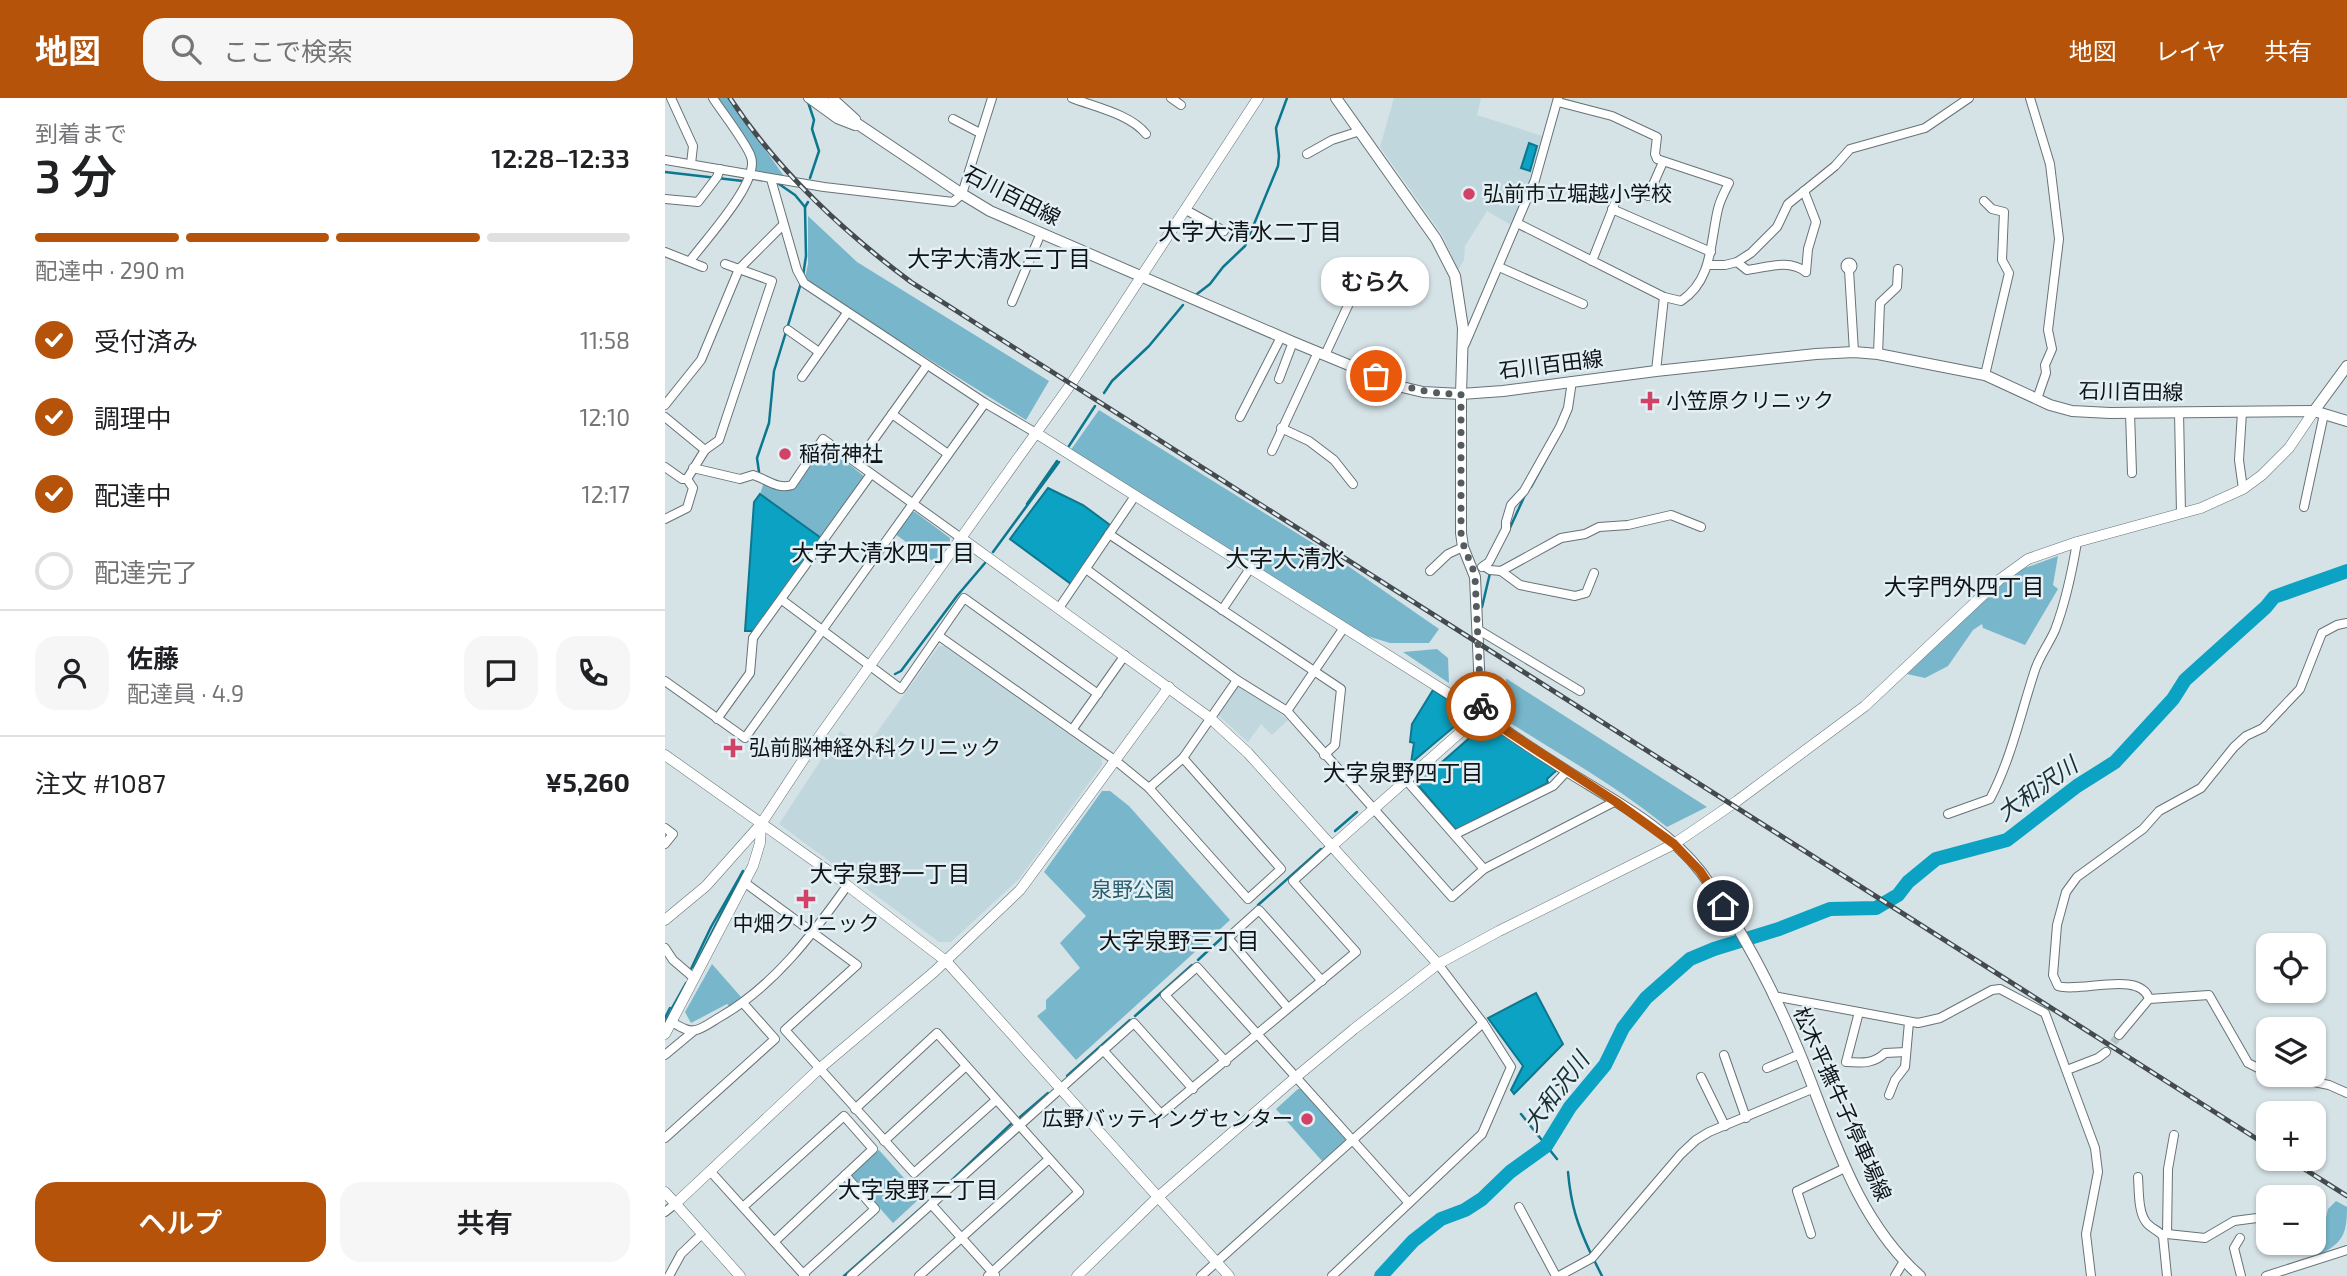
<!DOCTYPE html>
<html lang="ja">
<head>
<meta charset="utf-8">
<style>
	body { margin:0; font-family:"Exo 2","Noto Sans JP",sans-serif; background:#f6f6f6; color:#202124; height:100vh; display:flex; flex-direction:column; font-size:26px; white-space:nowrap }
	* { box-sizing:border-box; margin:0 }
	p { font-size:23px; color:#757577 }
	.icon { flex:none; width:38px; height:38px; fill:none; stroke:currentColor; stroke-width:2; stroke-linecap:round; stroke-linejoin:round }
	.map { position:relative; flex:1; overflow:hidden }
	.sheet { display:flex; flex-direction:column; background:#fff; width:665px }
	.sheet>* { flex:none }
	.fabs { position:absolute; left:1591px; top:835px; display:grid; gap:14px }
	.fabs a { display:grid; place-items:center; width:70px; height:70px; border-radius:14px; background:#fff; box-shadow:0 2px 5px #0004; font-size:35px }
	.pin { position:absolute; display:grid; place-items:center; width:60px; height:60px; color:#fff; margin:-30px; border:4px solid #fff; border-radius:50%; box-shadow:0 2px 7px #0007 }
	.courier { position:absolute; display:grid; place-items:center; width:70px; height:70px; margin:-35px; border:5px solid #b45309; border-radius:50%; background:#fff; color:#222; box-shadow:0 2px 9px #0007 }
	.bubble { position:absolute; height:49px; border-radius:21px; background:#fff; box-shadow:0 2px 5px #0004; font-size:23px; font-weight:600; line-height:49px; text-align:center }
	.headline em { font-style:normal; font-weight:600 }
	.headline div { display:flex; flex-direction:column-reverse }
	.headline { display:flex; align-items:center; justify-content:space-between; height:119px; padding:0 35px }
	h1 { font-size:46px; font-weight:600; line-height:52px }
	.bar { display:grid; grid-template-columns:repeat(4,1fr); gap:10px 7px; align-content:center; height:84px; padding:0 35px }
	.bar i { height:9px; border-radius:5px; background:#e0e0e0 }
	.bar .active { background:#b45309 }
	.bar p { grid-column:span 4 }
	.line { display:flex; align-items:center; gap:18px; padding:0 35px; border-top:2px solid #e0e0e0 }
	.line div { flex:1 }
	.round { display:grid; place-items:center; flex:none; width:74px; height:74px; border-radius:21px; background:#f6f6f6 }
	ol { padding:0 35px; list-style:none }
	li { display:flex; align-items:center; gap:21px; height:77px }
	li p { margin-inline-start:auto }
	li .icon { padding:7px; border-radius:50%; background:#b45309; color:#fff; stroke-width:4 }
	li:last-child { color:#757577 }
	li i { width:38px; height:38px; border:4px solid #e0e0e0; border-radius:50% }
	.button { display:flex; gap:14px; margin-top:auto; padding:14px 35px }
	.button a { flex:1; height:80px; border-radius:21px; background:#b45309; color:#fff; font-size:28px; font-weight:600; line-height:80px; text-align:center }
	.button a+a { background:#f6f6f6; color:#202124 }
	header { display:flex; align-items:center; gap:42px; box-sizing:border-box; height:98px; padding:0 35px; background:#b45309; color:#fff }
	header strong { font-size:33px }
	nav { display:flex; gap:38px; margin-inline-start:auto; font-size:24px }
	.search { width:490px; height:63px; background:#f6f6f6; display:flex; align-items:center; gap:18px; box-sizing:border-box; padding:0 24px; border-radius:21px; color:#757577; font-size:26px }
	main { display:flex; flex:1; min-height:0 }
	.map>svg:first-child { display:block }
	.built { fill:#c1d7de }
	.green { fill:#78b7cb }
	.water { fill:#0ba2c3; stroke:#0c778f; stroke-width:2 }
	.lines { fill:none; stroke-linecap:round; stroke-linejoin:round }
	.stream { stroke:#0c778f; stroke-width:2.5 }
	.river { stroke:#0ba2c3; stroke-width:14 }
	.minor-tunnel { stroke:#b7c3c7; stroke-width:8; stroke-dasharray:8 4; stroke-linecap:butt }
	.minor-casing { stroke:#677377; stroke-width:10 }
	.tertiary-casing { stroke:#677377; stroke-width:11 }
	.secondary-casing { stroke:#677377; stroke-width:12 }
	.minor { stroke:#fff; stroke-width:8 }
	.tertiary { stroke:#fff; stroke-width:10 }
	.secondary { stroke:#fff; stroke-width:10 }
	.rail-casing { stroke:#444a4d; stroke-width:5 }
	.rail { stroke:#e2eff4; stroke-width:2.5; stroke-dasharray:8; stroke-linecap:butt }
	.done { stroke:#555c5f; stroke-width:7; stroke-dasharray:0 12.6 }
	.route { stroke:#b45309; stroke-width:9 }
	.poi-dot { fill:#d24266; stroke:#e2eff4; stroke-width:2.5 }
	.labels { text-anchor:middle; stroke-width:5; stroke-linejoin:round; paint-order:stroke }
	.poi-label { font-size:21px; fill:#101416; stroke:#e2eff4; text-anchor:start }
	.street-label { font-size:21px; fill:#101416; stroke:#e2eff4 }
	.park-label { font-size:21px; fill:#2c5e6d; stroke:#e2eff4 }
	.neighbourhood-label { font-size:23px; fill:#101416; stroke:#e2eff4 }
	.water-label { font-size:23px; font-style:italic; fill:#192e35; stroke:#e2eff4 }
	.quarter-label { font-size:24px; fill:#101416; stroke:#e2eff4 }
</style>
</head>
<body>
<header>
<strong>地図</strong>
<div class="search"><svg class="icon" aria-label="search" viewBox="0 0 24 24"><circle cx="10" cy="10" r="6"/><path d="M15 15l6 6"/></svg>ここで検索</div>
<nav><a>地図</a><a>レイヤ</a><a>共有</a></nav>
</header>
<main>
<section class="sheet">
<div class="headline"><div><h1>3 分</h1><p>到着まで</p></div><em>12:28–12:33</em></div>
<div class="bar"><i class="active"></i><i class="active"></i><i class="active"></i><i></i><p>配達中 · 290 m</p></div>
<ol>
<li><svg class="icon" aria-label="check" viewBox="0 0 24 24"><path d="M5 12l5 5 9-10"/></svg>受付済み<p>11:58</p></li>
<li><svg class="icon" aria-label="check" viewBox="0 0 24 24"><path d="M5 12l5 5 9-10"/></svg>調理中<p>12:10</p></li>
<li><svg class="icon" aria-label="check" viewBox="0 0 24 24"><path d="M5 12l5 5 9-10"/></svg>配達中<p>12:17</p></li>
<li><i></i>配達完了</li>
</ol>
<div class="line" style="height:126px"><a class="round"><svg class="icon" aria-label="person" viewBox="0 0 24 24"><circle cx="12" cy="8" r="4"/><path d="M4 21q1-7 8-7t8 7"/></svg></a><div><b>佐藤</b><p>配達員 · 4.9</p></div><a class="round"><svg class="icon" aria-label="chat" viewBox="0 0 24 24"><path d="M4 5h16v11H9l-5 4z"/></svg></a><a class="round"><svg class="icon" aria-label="phone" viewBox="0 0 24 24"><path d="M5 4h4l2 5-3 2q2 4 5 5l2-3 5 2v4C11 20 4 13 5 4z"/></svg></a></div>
<div class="line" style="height:91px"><div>注文 #1087</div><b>¥5,260</b></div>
<div class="button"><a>ヘルプ</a><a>共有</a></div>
</section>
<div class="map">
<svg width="1682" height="1178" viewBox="0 0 1682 1178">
	<rect width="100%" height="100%" fill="#d5e2e6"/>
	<!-- built -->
	<g class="built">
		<path d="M729 0H816L812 17 880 39 866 79 846 127 822 113 800 148 799 162 793 172 778 138 715 49Z"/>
		<path d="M274 548H279L437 660V667L354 781 286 844H274L114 726 175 633 200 651Z"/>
		<path d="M573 587H576L623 622 607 637 596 626 583 644 554 618 553 615Z"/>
	</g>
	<!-- green -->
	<g class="green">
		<path d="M51 0H63L119 78 90 73Z"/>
		<path d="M143 118 192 164 384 283 361 322 160 196 140 179 143 166Z"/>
		<path d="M434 312 670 459 774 531 764 545H725L686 533 405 353Z"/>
		<path d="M161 348 200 379 156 440 95 396 99 384 119 392 128 390 156 349Z"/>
		<path d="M246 414H250L285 440V444L269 464 230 436Z"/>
		<path d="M1393 458 1388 487 1393 491 1360 547 1318 530 1317 526 1308 532 1283 568 1260 580 1242 576 1330 490 1357 471Z"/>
		<path d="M772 551 783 560 784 585 738 554Z"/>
		<path d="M841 581H842L1042 709 1002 729C953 689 897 658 844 624Z"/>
		<path d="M437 693H445L464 708 565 822 411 962 372 918 381 911V902L415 870 395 845 421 818 379 774Z"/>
		<path d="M47 866 76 899 64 908 62 906 26 925 20 914Z"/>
		<path d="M633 991H636L680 1040V1043L657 1063 611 1011Z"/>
		<path d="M214 1052 254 1097V1101L228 1125 187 1079 186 1076Z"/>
		<path d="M1671 1103 1682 1109C1682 1138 1677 1145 1652 1158L1663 1111Z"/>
	</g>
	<!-- water -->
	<g class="water">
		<path d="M864 45 872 48 865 73 856 70Z"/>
		<path d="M383 390 418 407 445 427 406 486 345 441Z"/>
		<path d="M95 396 156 440 89 533H80L89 404Z"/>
		<path d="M768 592 802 614 803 617 746 665 749 645 745 644 747 626Z"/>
		<path d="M823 627 892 672 882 681 883 685 793 731H790L752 686 818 628Z"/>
		<path d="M871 895 898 946 849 996 846 992 858 968 823 920Z"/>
	</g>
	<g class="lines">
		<!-- stream -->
		<g class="stream">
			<path d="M143 4 149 22 147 31 154 53 145 80"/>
			<path d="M0 74 78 83"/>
			<path d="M114 86 130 97 140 109"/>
			<path d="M138 178 141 158 140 109 143 104"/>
			<path d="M532 196 545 186 558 169 580 148 613 68 614 58 611 30 622 0"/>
			<path d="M439 295 447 283 484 248 518 207"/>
			<path d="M404 348 430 308"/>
			<path d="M94 374 92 360 104 325 109 273 136 185"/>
			<path d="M866 389 898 330"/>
			<path d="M362 406 392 363"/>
			<path d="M844 432 860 397"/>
			<path d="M328 454 394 364"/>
			<path d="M817 509 825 475"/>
			<path d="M230 576 236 573 292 498 320 465"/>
			<path d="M670 733 692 714"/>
			<path d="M593 807 656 751"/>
			<path d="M533 862 561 836"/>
			<path d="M29 870 78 773"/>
			<path d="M26 871 46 829 78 773"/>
			<path d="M7 910 21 885"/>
			<path d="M470 918 527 867"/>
			<path d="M0 920 5 910"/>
			<path d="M0 925 8 910"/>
			<path d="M402 978 465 922"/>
			<path d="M856 1016 892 1061"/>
			<path d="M355 1019 383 995"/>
			<path d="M903 1074C906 1107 912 1126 926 1156"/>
			<path d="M267 1101 346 1026"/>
			<path d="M929 1162 937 1178"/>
			<path d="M179 1178 262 1105"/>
		</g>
		<!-- river -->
		<path class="river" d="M716 1178 748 1143 776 1121 800 1112 817 1101 845 1074 881 1048 905 1009 940 967 958 930 981 900 1025 861 1049 851 1114 831 1165 811 1211 810 1233 797 1243 784 1271 761 1342 742 1412 688 1450 664 1508 601 1520 582 1601 509 1609 499 1682 473"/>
		<!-- minor-tunnel -->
		<path class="minor-tunnel" d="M1441 954 1454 937"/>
		<!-- minor casing -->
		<g class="minor-casing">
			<g id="minor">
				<path d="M6 0 28 48 26 66"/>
				<path d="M143 0 172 21 190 28"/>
				<path d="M168 0 191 21"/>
				<path d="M407 0C430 9 465 16 481 36"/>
				<path d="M506 0 516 7"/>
				<path d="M1365 0 1385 66 1394 141 1383 232 1387 251 1380 267 1381 275 1372 301"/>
				<path d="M288 21 315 35"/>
				<path d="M642 56 667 42 695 33"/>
				<path d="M0 62 159 89 288 104 297 96 327 0"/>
				<path d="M106 81 132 172 139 185 320 305 371 335"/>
				<path d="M1139 93 1151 124 1143 151 1141 174"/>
				<path d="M983 98 998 64"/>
				<path d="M0 101 33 104 52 79 55 71"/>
				<path d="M1319 103 1327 111 1339 114 1337 162 1344 175 1320 277"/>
				<path d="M947 111 1046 154"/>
				<path d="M521 112 559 133"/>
				<path d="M852 125 999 199 1016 203C1048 182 1045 144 1053 111 1055 102 1060 93 1064 85L992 61 990 56 992 39 947 18 893 4"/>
				<path d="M0 154 38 169"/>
				<path d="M25 163C40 142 95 84 86 59 82 46 57 14 48 0"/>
				<path d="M927 163 952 100"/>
				<path d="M1072 164 1082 172C1103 169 1124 161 1141 174"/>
				<circle cx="1184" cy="168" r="3.5"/>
				<path d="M1043 167H1060L1072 164 1086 155 1112 129 1123 106 1170 68 1185 51 1260 30 1304 0"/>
				<path d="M834 169 918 206"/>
				<path d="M1184 172 1189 254"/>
				<path d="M347 204 376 135"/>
				<path d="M123 232 154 254"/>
				<path d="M800 246 870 82 893 0"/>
				<path d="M1213 256 1215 205 1232 189 1233 171"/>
				<path d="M660 257 693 186"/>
				<path d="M991 273 999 199"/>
				<path d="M137 279 182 215"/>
				<path d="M614 281 628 244"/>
				<path d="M0 307 36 262 74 171 118 127"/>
				<path d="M1514 314 1516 415"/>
				<path d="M1577 314 1574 362 1578 391"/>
				<path d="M1465 315 1467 375"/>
				<path d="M227 316 283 356"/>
				<path d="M0 319 40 352"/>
				<path d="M575 319 616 239"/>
				<path d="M616 330 644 343 669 362 688 386"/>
				<path d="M607 353 653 254"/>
				<path d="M192 365 262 267"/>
				<path d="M0 369 17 381H22"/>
				<path d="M28 370 75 381 88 377C101 381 113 392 127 387L158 341 296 440"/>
				<path d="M1639 409 1659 316"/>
				<path d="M0 421 22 410 28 390 22 381 40 352 54 342 107 183 60 166"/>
				<path d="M444 436 676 591 670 647 659 657"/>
				<path d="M819 468 825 472 836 473 896 440 920 436 934 429 963 427 1006 417 1036 429"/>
				<path d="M817 469 824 464 841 431V424L846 407 859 393 895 329 903 310 907 283"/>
				<path d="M421 471 572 582 622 613 787 799 819 771 951 703"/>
				<path d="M765 473 783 456 798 449"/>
				<path d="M836 473 855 487 910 498 921 495 929 475"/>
				<path d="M117 502 236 591 299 500 433 596"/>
				<path d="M394 510 470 398"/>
				<path d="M557 512 584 472"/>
				<path d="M812 531 915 593"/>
				<path d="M274 538 451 663 484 690 583 801 616 771 518 660"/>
				<path d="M0 583 80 640 320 305"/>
				<path d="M622 613 678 531"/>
				<path d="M52 621 85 575 88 540 206 376"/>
				<path d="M407 632 460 557"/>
				<path d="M742 683 819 771"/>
				<path d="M484 690 518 660 572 582"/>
				<path d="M1283 716 1325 701C1346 661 1355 618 1369 575 1373 560 1384 546 1390 532 1401 503 1407 474 1412 444"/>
				<path d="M0 730 8 736 0 746"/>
				<path d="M791 736 888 688 902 673"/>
				<path d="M79 784 192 867 120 932 249 1075 331 1002"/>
				<path d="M0 850 8 862 29 880"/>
				<path d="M1108 898 1253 925 1275 920 1327 892 1335 891 1380 915 1430 1050 1433 1074 1421 1136 1426 1178"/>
				<path d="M1484 901C1476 872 1415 895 1393 888L1388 877 1392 827 1401 794 1412 779 1478 731 1494 713 1536 690 1569 649 1581 638 1598 630 1635 591 1657 535 1672 527 1682 525"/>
				<path d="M623 910 563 840 594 812 657 883"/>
				<path d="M1194 914 1181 964C1197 965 1209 966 1220 955L1241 954"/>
				<path d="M7 924C14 928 22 934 31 932 39 930 48 923 55 919 109 888 147 837 182 788"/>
				<path d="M1454 937 1484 901 1544 897 1583 965 1619 983H1644L1664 987 1682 995"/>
				<path d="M438 952 496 1016 691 854 628 783 667 748"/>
				<path d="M0 957 30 932"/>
				<path d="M1059 957 1081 1020"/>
				<path d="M561 964 500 897 532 869 744 1105"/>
				<path d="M1102 970 1135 956"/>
				<path d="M1402 972 1433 960 1441 954"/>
				<path d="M1036 979 1060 1028"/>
				<path d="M1224 997 1230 982 1240 969 1244 924"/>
				<path d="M190 1011 272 935 414 1094 323 1178"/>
				<path d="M0 1040 110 941 78 905"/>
				<path d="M219 1043 301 968"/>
				<path d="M46 1074 140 1178"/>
				<path d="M1473 1079C1474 1092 1473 1114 1481 1124 1485 1130 1493 1132 1498 1138"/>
				<path d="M266 1106 330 1177"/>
				<path d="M78 1109 179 1018 208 1051 110 1143"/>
				<path d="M854 1109 891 1178"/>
				<path d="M0 1114 10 1106"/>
				<path d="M1146 1136 1132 1093 1180 1070"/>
				<path d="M1502 1136 1503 1071 1509 1037"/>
				<path d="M1575 1140 1569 1150 1576 1178"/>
				<path d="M138 1176 210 1111 180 1077"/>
				<path d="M4 1178 16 1156 37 1136"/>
				<path d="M186 1178 469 925 528 991"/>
				<path d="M254 1178 384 1061"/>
				<path d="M536 1178 818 925"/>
				<path d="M667 1178 817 1036 846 969 818 925 773 866"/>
				<path d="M894 1178 927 1160 1016 1056 1031 1042 1044 1034 1147 991"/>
				<path d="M1230 1178 1239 1163"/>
				<path d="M1502 1178 1498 1138 1502 1136 1540 1140 1569 1123 1592 1120 1603 1115"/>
				<path d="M1601 1178 1682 1152"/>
			</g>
		</g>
		<!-- tertiary casing -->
		<g class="tertiary-casing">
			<g id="tertiary">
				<path d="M371 335 816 616 667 748"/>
				<path d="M296 440 545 620 583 655 773 866"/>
				<path d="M0 657 162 772 281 863 564 1178"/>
				<path d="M0 822 41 788 96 726 146 650 406 286 593 0"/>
				<path d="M0 936 88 768 95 745 96 727"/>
				<path d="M0 1094 75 1178"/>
				<path d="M10 1106 154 971 269 874 355 792 504 589"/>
				<path d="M412 1178 493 1099 631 979 689 931 773 866 834 833 1009 746 1072 703 1200 608 1334 482 1363 461 1412 444 1536 410 1578 391 1597 377 1624 350 1649 313"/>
			</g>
		</g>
		<!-- secondary casing -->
		<g class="secondary-casing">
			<g id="secondary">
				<path d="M154 0 297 96 325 113 628 244 737 289 758 294 796 296 838 293 991 273 1151 256 1189 254 1213 256 1320 277 1385 307 1407 313 1445 315 1649 313 1682 323"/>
				<path d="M671 0 771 141 790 178 798 230 796 296V435L798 449 810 479 816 616C845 636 875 656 905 675 950 703 1003 731 1036 774 1075 827 1110 895 1135 956 1167 1034 1190 1120 1255 1178"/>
				<path d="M1649 313 1682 268"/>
			</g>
		</g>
		<!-- minor -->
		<use href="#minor" class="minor"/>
		<!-- tertiary -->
		<use href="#tertiary" class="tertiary"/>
		<!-- secondary -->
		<use href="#secondary" class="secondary"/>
		<!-- rail casing -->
		<g class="rail-casing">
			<g id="rail">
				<path d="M65 0C113 73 176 132 246 184L1603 1048"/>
				<path d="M1622 1060 1682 1098"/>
			</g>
		</g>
		<!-- rail -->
		<use href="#rail" class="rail"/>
	</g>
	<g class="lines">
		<!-- done -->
		<path class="done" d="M711 278C740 290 765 296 796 296V435C798 452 807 464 810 479L816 608"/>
		<!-- route -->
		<path class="route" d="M816 608V616L951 704 1009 746 1035 773 1058 808"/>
	</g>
	<!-- markers -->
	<g class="poi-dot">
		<circle cx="804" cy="96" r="7"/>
		<path d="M981.5 292.5h7v7h7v7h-7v7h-7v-7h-7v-7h7z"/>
		<circle cx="120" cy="356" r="7"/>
		<path d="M64.5 639.5h7v7h7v7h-7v7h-7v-7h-7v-7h7z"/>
		<path d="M137.5 790.5h7v7h7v7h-7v7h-7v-7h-7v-7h7z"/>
		<circle cx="642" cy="1021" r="7"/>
	</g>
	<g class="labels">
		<!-- poi labels -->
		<g class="poi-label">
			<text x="818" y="103">弘前市立堀越小学校</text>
			<text x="1001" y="310">小笠原クリニック</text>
			<text x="134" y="363">稲荷神社</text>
			<text x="84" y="657">弘前脳神経外科クリニック</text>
			<text x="141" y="833" text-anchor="middle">中畑クリニック</text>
			<text x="628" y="1028" text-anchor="end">広野バッティングセンター</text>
		</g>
		<!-- street labels -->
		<g class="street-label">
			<text transform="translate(347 98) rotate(27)" y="7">石川百田線</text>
			<text transform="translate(886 267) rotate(-7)" y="7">石川百田線</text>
			<text transform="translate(1466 294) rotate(1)" y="7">石川百田線</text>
			<text transform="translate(1177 1006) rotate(66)" y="7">松木平撫牛子停車場線</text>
		</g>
		<!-- park labels -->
		<g class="park-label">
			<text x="468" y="799">泉野公園</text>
		</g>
		<!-- neighbourhood labels -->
		<g class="neighbourhood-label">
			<text x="585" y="142">大字大清水二丁目</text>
			<text x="334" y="169">大字大清水三丁目</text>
			<text x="218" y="463">大字大清水四丁目</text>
			<text x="1299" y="497">大字門外四丁目</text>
			<text x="738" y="683">大字泉野四丁目</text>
			<text x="225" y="784">大字泉野一丁目</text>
			<text x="514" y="851">大字泉野三丁目</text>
			<text x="253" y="1100">大字泉野二丁目</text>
		</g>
		<!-- water labels -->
		<g class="water-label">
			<text transform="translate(1372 691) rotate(-35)" y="8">大和沢川</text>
			<text transform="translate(891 994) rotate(-53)" y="8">大和沢川</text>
		</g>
		<!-- quarter labels -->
		<g class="quarter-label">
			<text x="620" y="469">大字大清水</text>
		</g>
	</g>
</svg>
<div class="fabs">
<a><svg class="icon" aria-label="locate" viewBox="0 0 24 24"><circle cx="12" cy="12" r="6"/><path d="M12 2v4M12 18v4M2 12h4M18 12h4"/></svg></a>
<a><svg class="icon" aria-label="layers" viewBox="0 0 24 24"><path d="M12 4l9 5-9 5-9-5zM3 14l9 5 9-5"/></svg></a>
<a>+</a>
<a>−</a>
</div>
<div class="pin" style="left:711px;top:278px;background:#ea580c"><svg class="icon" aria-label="bag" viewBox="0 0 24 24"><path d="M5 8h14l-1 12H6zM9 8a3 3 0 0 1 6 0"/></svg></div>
<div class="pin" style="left:1058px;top:808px;background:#1f2937"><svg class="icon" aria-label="home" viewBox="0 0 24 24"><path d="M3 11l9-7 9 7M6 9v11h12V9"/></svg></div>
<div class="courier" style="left:816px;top:608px"><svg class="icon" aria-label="bike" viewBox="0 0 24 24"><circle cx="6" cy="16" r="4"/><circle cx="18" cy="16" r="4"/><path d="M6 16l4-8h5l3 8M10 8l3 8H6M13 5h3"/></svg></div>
<div class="bubble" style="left:656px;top:159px;width:108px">むら久</div>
</div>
</main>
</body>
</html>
